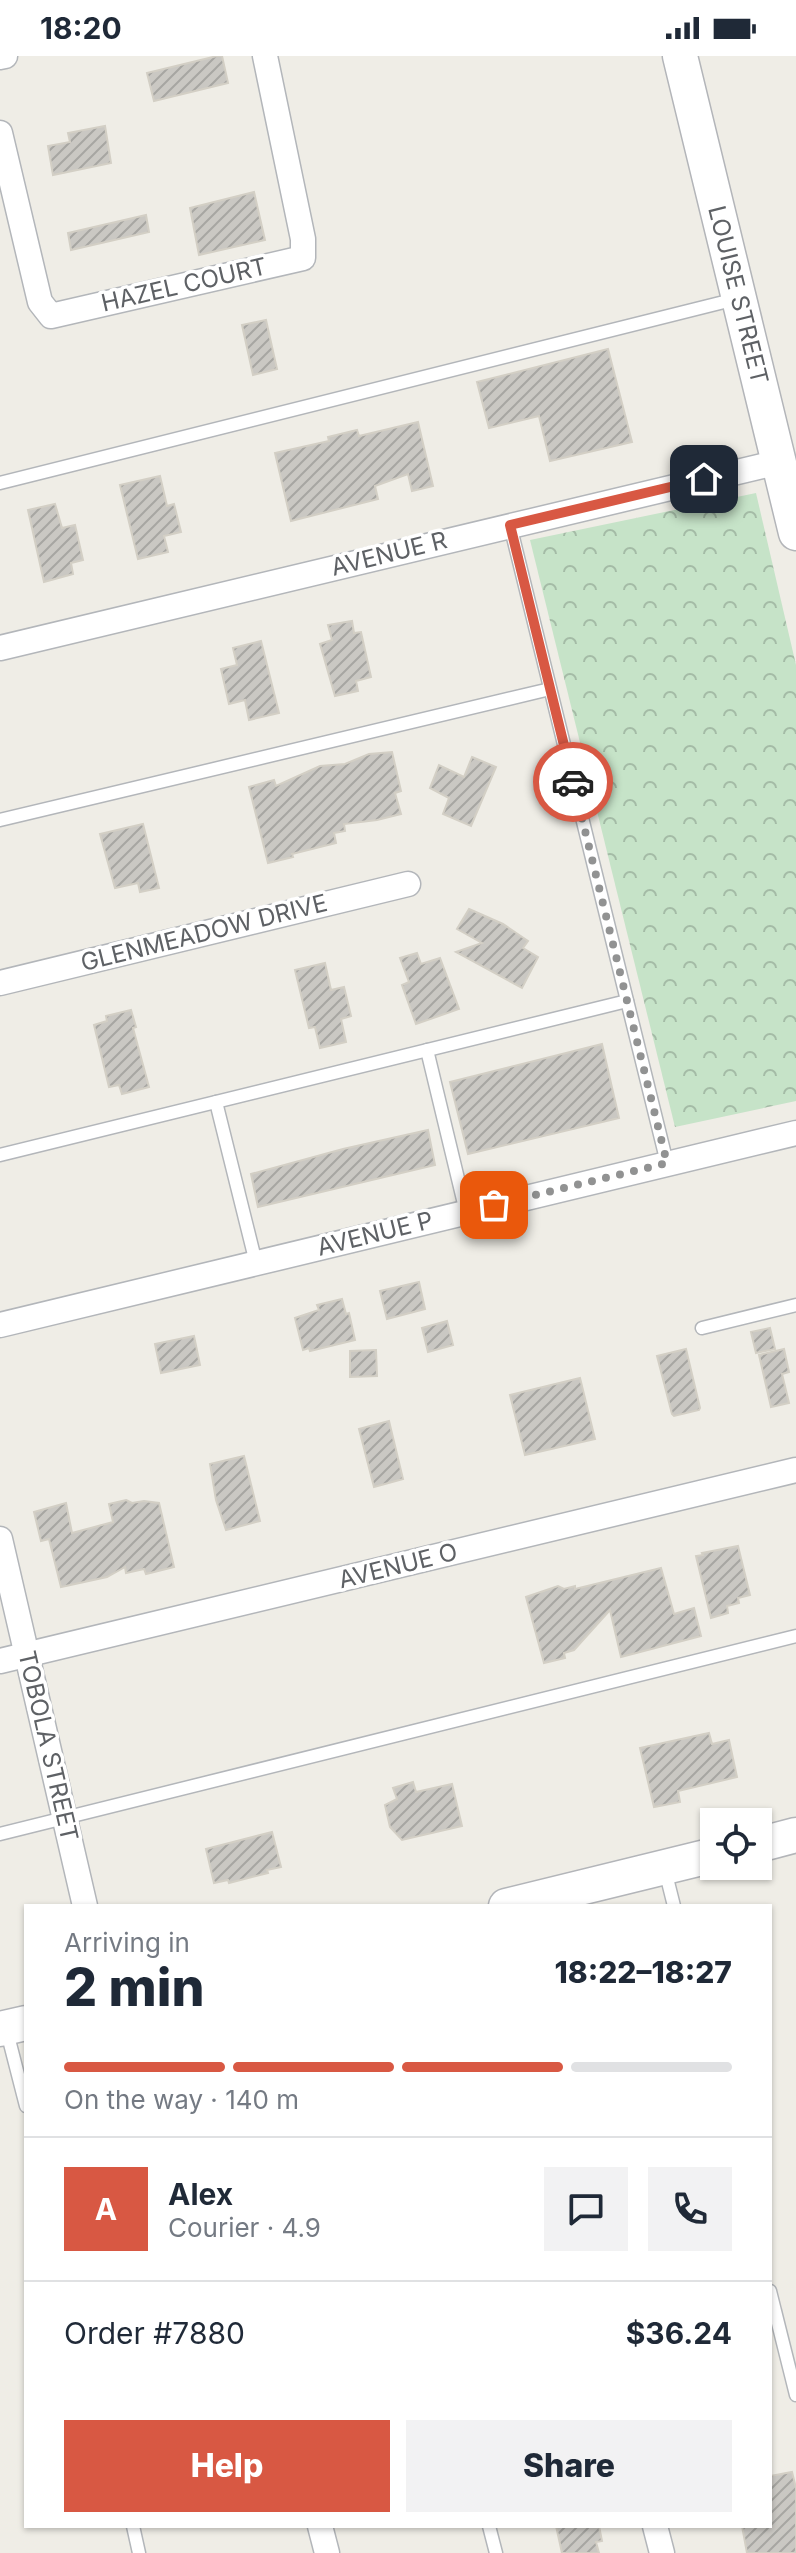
<!DOCTYPE html>
<html lang="en">
<head>
<meta charset="utf-8">
<style>
	body { margin:0; font-family:Inter,sans-serif; background:#f2f2f3; color:#1f2937; height:100vh; display:flex; flex-direction:column; font-size:30px; white-space:nowrap }
	* { box-sizing:border-box; margin:0 }
	p { font-size:26px; color:#747a83 }
	.icon { flex:none; width:44px; height:44px; fill:none; stroke:currentColor; stroke-width:2; stroke-linecap:round; stroke-linejoin:round }
	.map { position:relative; flex:1; overflow:hidden }
	.sheet { position:absolute; left:24px; top:1848px; width:748px; height:624px; display:flex; flex-direction:column; background:#fff; border-radius:0px; box-shadow:0 2px 6px #0004 }
	.sheet>* { flex:none }
	.tools { position:absolute; left:700px; top:1752px; display:grid; gap:16px }
	.tools a { display:grid; place-items:center; width:72px; height:72px; border-radius:0px; background:#fff; box-shadow:0 2px 6px #0004; font-size:40px }
	.pin { position:absolute; display:grid; place-items:center; width:68px; height:68px; color:#fff; margin:-34px; border-radius:16px; box-shadow:0 4px 12px #0006 }
	.courier { position:absolute; display:grid; place-items:center; width:80px; height:80px; margin:-40px; border:6px solid #d85843; border-radius:50%; background:#fff; color:#222; box-shadow:0 2px 10px #0007 }
	.headline em { font-style:normal; font-weight:800 }
	.headline div { display:flex; flex-direction:column-reverse }
	.headline { display:flex; align-items:center; justify-content:space-between; height:136px; padding:0 40px }
	h1 { font-size:52px; font-weight:800; line-height:60px }
	.bar { display:grid; grid-template-columns:repeat(4,1fr); gap:12px 8px; align-content:center; height:96px; padding:0 40px }
	.bar i { height:10px; border-radius:6px; background:#e0e1e3 }
	.bar .active { background:#d85843 }
	.bar p { grid-column:span 4 }
	.line { display:flex; align-items:center; gap:20px; padding:0 40px; border-top:2px solid #e0e1e3 }
	.line div { flex:1 }
	.round { display:grid; place-items:center; flex:none; width:84px; height:84px; border-radius:0px; background:#f2f2f3 }
	.primary-button { display:flex; gap:16px; margin-top:auto; padding:16px 40px }
	.primary-button a { flex:1; height:92px; border-radius:0px; background:#d85843; color:#fff; font-size:32px; font-weight:800; line-height:92px; text-align:center }
	.primary-button a+a { background:#f2f2f3; color:#1f2937 }
	.status { display:flex; justify-content:space-between; align-items:center; height:56px; padding:0 40px; background:#fff; direction:ltr }
	.status svg { height:22px; fill:currentColor }
	.map>svg:first-child { display:block }
	.park { fill:url(#park-crowns) }
	.building { fill:url(#building-hatch); stroke:#d3cfc5; stroke-width:2 }
	.lines { fill:none; stroke-linecap:round; stroke-linejoin:round }
	.lane-casing { stroke:#b3b6ba; stroke-width:15 }
	.street-casing { stroke:#b3b6ba; stroke-width:27 }
	.secondary-casing { stroke:#b3b5b9; stroke-width:37 }
	.lane { stroke:#fff; stroke-width:12 }
	.street { stroke:#fff; stroke-width:24 }
	.secondary { stroke:#fff; stroke-width:34 }
	.done { stroke:#919292; stroke-width:8; stroke-dasharray:0 14.4 }
	.route { stroke:#d85843; stroke-width:10 }
	.labels { text-anchor:middle; stroke-width:7; stroke-linejoin:round; paint-order:stroke }
	.street-label { font-size:24px; fill:#5e6165; stroke:#fff }
</style>
</head>
<body>
<div class="status"><b>18:20</b><svg viewBox="0 0 49 12"><path d="M0 12V9h3v3zM5 12V6h3v6zM10 12V3h3v9zM15 12V0h3v12zM26 1h20v11H26zM47 4h2v5h-2z"/></svg></div>
<div class="map">
<svg width="796" height="2497" viewBox="0 0 796 2497">
	<defs>
		<pattern id="park-crowns" width="20" height="18" patternUnits="userSpaceOnUse" patternTransform="scale(2)"><rect width="20" height="18" fill="#c6e3c8"/><path d="M2 6a3 3 0 1 1 6 0M12 15a3 3 0 1 1 6 0" fill="none" stroke="#a4bba6"/></pattern>
		<pattern id="building-hatch" width="6" height="6" patternUnits="userSpaceOnUse" patternTransform="scale(2)"><rect width="6" height="6" fill="#cac8c3"/><path d="M-1 1l2-2M0 6l6-6M5 7l2-2" fill="none" stroke="#a7a6a2"/></pattern>
	</defs>
	<rect width="100%" height="100%" fill="#efede6"/>
	<!-- park -->
	<path class="park" d="M756 437 796 609V1045L675 1071 530 484Z"/>
	<!-- building -->
	<g class="building">
		<path d="M217 0H222L228 27 154 45 147 17Z"/>
		<path d="M105 70 111 107 53 119 48 90 70 86 68 77Z"/>
		<path d="M254 136 265 184 199 199 190 152Z"/>
		<path d="M146 159 149 176 71 194 68 177Z"/>
		<path d="M266 264 277 313 253 319 242 269Z"/>
		<path d="M608 293 632 386 550 405 539 360 489 372 477 326Z"/>
		<path d="M418 366 433 430 412 435 408 418 375 430 378 443 291 465 275 397 329 385 328 381 357 374 359 380Z"/>
		<path d="M160 420 167 450 174 448 181 476 164 480 168 496 138 503 120 429Z"/>
		<path d="M55 448 62 472 75 469 83 504 71 507 73 518 44 526 28 454Z"/>
		<path d="M352 565 354 577 361 576 371 621 356 625 358 635 335 640 320 588 332 584 328 569Z"/>
		<path d="M261 585 279 657 249 664 245 644 229 648 221 613 237 609 233 592Z"/>
		<path d="M392 696 401 735 395 737 401 758 377 764 344 768 345 775 334 777 336 787 292 798 293 801 268 807 249 731 274 724 276 730 320 710 345 708 369 698Z"/>
		<path d="M472 701 496 711 471 770 443 758 449 742 430 732 439 709 464 721Z"/>
		<path d="M143 768 159 832 140 836 138 827 115 832 100 778Z"/>
		<path d="M469 853 503 868 528 885 523 892 538 901 522 932 456 896 482 887 457 873Z"/>
		<path d="M417 897 421 908 440 902 459 953 416 968 402 929 409 926 400 902Z"/>
		<path d="M325 907 331 934 344 931 351 960 341 963 346 986 320 992 315 971 309 972 295 914Z"/>
		<path d="M131 954 136 971 133 972 149 1031 122 1038 119 1029 109 1031 94 969 107 965 106 960Z"/>
		<path d="M602 988 619 1062 468 1098 450 1026Z"/>
		<path d="M428 1074 435 1109 258 1151 251 1118 343 1093Z"/>
		<path d="M419 1226 425 1253 387 1263 380 1235Z"/>
		<path d="M342 1243 346 1258 349 1257 355 1284 310 1295 309 1292 303 1294 295 1262 319 1254 317 1249Z"/>
		<path d="M447 1265 453 1289 428 1296 422 1272Z"/>
		<path d="M770 1272 775 1293 756 1297 751 1276Z"/>
		<path d="M194 1280 200 1309 161 1317 155 1288Z"/>
		<path d="M686 1293 700 1352 699 1354 674 1360 672 1358 657 1300Z"/>
		<path d="M784 1293 789 1316 782 1318 789 1347 771 1351 759 1299Z"/>
		<path d="M376 1294 377 1320 350 1321V1295Z"/>
		<path d="M580 1322 595 1383 525 1399 510 1339Z"/>
		<path d="M389 1365 403 1423 374 1431 359 1373Z"/>
		<path d="M244 1400 260 1465 226 1474 216 1444 210 1408Z"/>
		<path d="M126 1444 132 1447 144 1445 159 1447 174 1511 146 1518 144 1513 126 1517 125 1511 107 1521 61 1531 49 1483 41 1485 34 1456 66 1447 72 1477 113 1466 109 1448Z"/>
		<path d="M738 1490 750 1539 738 1542 739 1547 727 1550 728 1557 711 1562 696 1500 703 1499 702 1497Z"/>
		<path d="M661 1512 674 1558 694 1552 701 1580 621 1601 610 1554 574 1594 564 1597 565 1602 544 1607 526 1541 558 1530 564 1533 575 1530V1533Z"/>
		<path d="M709 1677 712 1688 729 1684 737 1721 678 1735 680 1746 654 1751 640 1692Z"/>
		<path d="M413 1726 416 1736 452 1728 462 1770 402 1784 390 1771 385 1749 397 1743 393 1732Z"/>
		<path d="M272 1776 281 1811 267 1814 268 1817 229 1827 228 1824 214 1827 206 1793Z"/>
		<path d="M792 2416 796 2432V2497H747L742 2470H770V2420Z"/>
		<path d="M556 2470H599L602 2485 596 2486 599 2497H562Z"/>
	</g>
	<g class="lines">
		<!-- lane casing -->
		<g class="lane-casing">
			<g id="lane">
				<path d="M0 427 736 243"/>
				<path d="M510 469 667 1107"/>
				<path d="M0 764 550 633"/>
				<path d="M427 994 466 1156"/>
				<path d="M216 1046 256 1207"/>
				<path d="M0 1099 627 945"/>
				<path d="M702 1272 796 1249"/>
				<path d="M0 1778 796 1580"/>
				<path d="M665 1814 674 1850"/>
				<path d="M6 1972 26 2050"/>
				<path d="M770 2235 796 2339"/>
				<path d="M133 2470 139 2497"/>
				<path d="M489 2470 496 2497"/>
			</g>
		</g>
		<!-- street casing -->
		<g class="street-casing">
			<g id="street">
				<path d="M0 1 5 0"/>
				<path d="M0 77 40 246 51 260 303 202V183L265 0"/>
				<path d="M0 592 779 406"/>
				<path d="M0 927 408 828"/>
				<path d="M0 1269 796 1077"/>
				<path d="M0 1483 85 1850"/>
				<path d="M0 1605 796 1414"/>
				<path d="M320 2470 327 2497"/>
				<path d="M655 2470 662 2497"/>
			</g>
		</g>
		<!-- secondary casing -->
		<g class="secondary-casing">
			<g id="secondary">
				<path d="M680 0 796 477"/>
				<path d="M758 1789 796 1779"/>
				<path d="M506 1850 714 1799"/>
				<path d="M0 1973 26 1967"/>
			</g>
		</g>
		<!-- lane -->
		<use href="#lane" class="lane"/>
		<!-- street -->
		<use href="#street" class="street"/>
		<!-- secondary -->
		<use href="#secondary" class="secondary"/>
	</g>
	<g class="lines">
		<!-- done -->
		<path class="done" d="M494 1149 667 1107 573 726"/>
		<!-- route -->
		<path class="route" d="M573 726 510 469 704 423"/>
	</g>
	<g class="labels">
		<!-- street labels -->
		<g class="street-label">
			<text transform="translate(184 229) rotate(-13)" y="8">HAZEL COURT</text>
			<text transform="translate(738 239) rotate(76)" y="8">LOUISE STREET</text>
			<text transform="translate(389 498) rotate(-14)" y="8">AVENUE R</text>
			<text transform="translate(204 877) rotate(-14)" y="8">GLENMEADOW DRIVE</text>
			<text transform="translate(375 1178) rotate(-14)" y="8">AVENUE P</text>
			<text transform="translate(398 1510) rotate(-14)" y="8">AVENUE O</text>
			<text transform="translate(48 1690) rotate(77)" y="8">TOBOLA STREET</text>
		</g>
	</g>
</svg>
<div class="tools">
<a><svg class="icon" aria-label="locate" viewBox="0 0 24 24"><circle cx="12" cy="12" r="6"/><path d="M12 2v4M12 18v4M2 12h4M18 12h4"/></svg></a>
</div>
<div class="pin" style="left:494px;top:1149px;background:#ea580c"><svg class="icon" aria-label="bag" viewBox="0 0 24 24"><path d="M5 8h14l-1 12H6zM9 8a3 3 0 0 1 6 0"/></svg></div>
<div class="pin" style="left:704px;top:423px;background:#1f2937"><svg class="icon" aria-label="home" viewBox="0 0 24 24"><path d="M3 11l9-7 9 7M6 9v11h12V9"/></svg></div>
<div class="courier" style="left:573px;top:726px"><svg class="icon" aria-label="car" viewBox="0 0 24 24"><path d="M5 17H2v-5l4-1 3-4h7l3 4 3 1v5h-3M9 17h6M6 11h13"/><circle cx="7" cy="17" r="2"/><circle cx="17" cy="17" r="2"/></svg></div>
<section class="sheet">
<div class="headline"><div><h1>2 min</h1><p>Arriving in</p></div><em>18:22–18:27</em></div>
<div class="bar"><i class="active"></i><i class="active"></i><i class="active"></i><i></i><p>On the way · 140 m</p></div>
<div class="line" style="height:144px"><b class="round" style="background:#d85843;color:#fff">A</b><div><b>Alex</b><p>Courier · 4.9</p></div><a class="round"><svg class="icon" aria-label="chat" viewBox="0 0 24 24"><path d="M4 5h16v11H9l-5 4z"/></svg></a><a class="round"><svg class="icon" aria-label="phone" viewBox="0 0 24 24"><path d="M5 4h4l2 5-3 2q2 4 5 5l2-3 5 2v4C11 20 4 13 5 4z"/></svg></a></div>
<div class="line" style="height:104px"><div>Order #7880</div><b>$36.24</b></div>
<div class="primary-button"><a>Help</a><a>Share</a></div>
</section>
</div>
</body>
</html>
